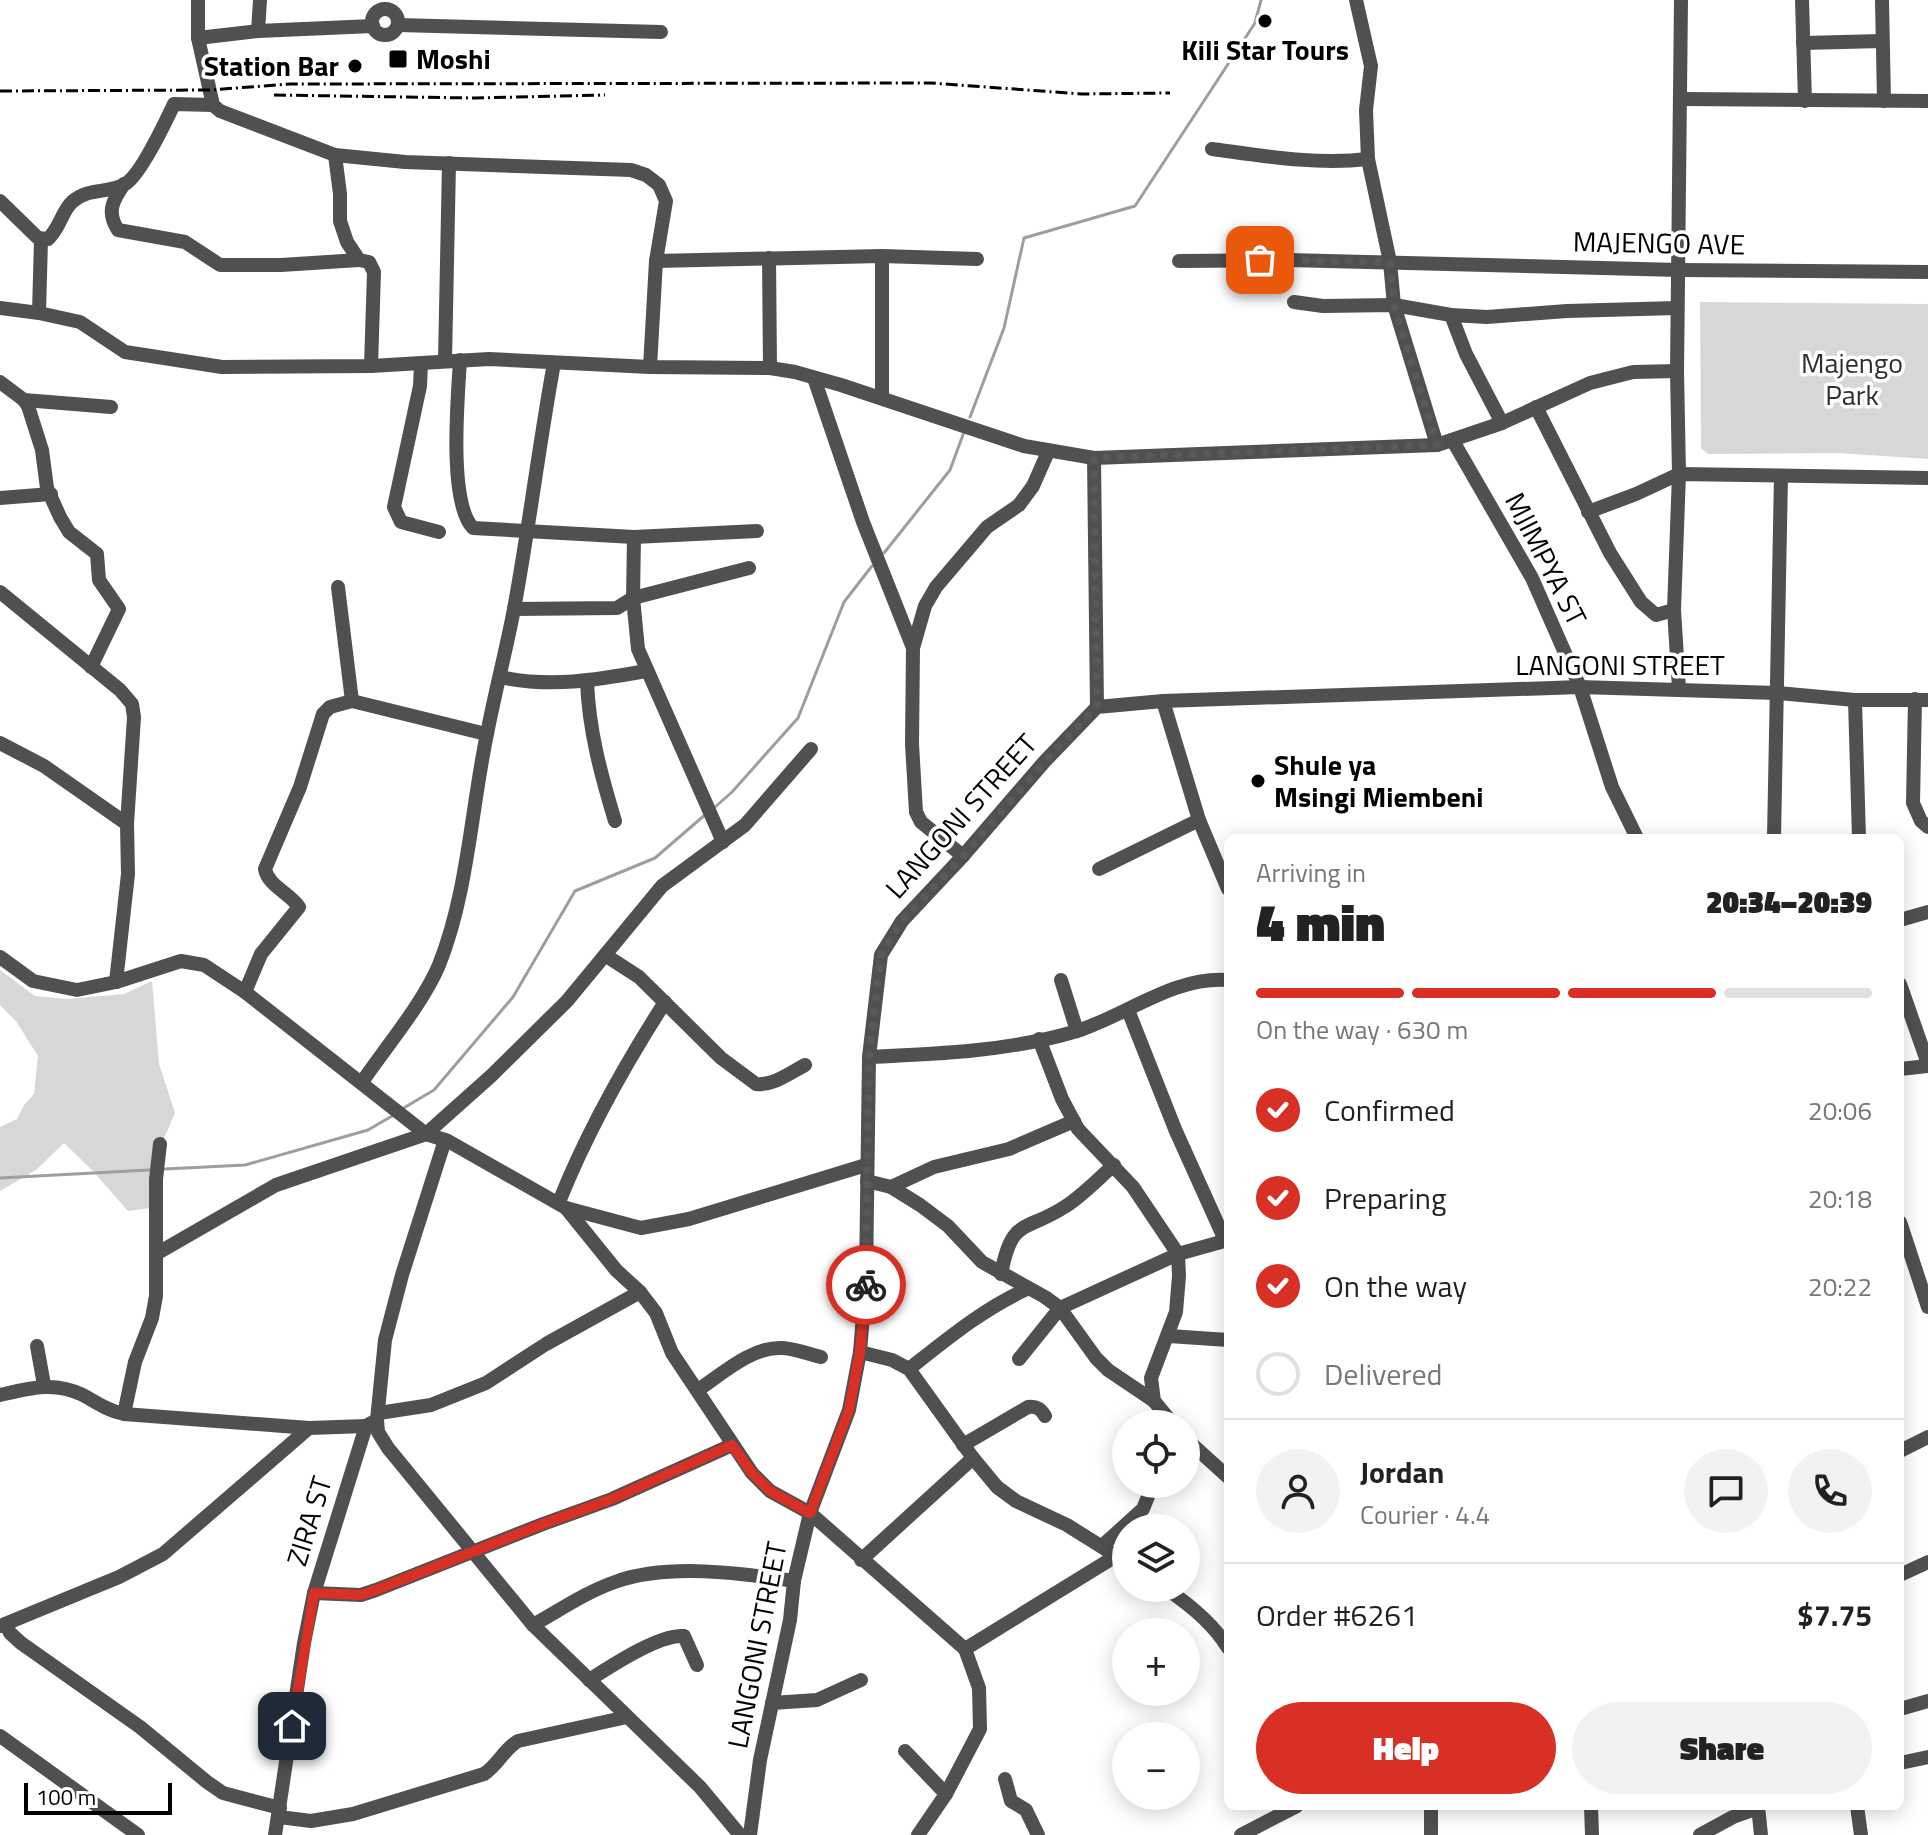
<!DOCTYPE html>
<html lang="en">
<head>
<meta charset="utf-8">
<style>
	body { margin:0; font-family:"Titillium Web",sans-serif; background:#f2f2f2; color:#222; height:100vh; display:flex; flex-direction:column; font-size:30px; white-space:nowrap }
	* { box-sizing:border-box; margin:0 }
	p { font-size:26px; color:#767676 }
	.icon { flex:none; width:44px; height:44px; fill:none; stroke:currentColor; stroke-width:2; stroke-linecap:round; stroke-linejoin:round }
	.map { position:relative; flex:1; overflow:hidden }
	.drawer { position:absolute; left:1224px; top:834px; width:680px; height:976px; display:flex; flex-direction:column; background:#fff; border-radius:12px; box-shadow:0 4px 20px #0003 }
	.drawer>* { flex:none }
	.tools { position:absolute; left:1112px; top:1410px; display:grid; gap:16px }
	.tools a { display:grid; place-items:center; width:88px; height:88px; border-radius:50%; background:#fff; box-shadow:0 4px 20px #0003; font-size:40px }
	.scale { position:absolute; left:24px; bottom:20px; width:148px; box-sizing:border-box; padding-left:8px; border:4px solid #000; border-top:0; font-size:22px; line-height:28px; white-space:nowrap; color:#000; -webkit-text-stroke:6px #fff; paint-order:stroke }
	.pin { position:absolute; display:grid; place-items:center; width:68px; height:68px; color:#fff; margin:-34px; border-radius:16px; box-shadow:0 4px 12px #0006 }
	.courier { position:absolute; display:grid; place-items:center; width:80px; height:80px; margin:-40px; border:6px solid #d93025; border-radius:50%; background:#fff; color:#222; box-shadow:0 2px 10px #0007 }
	.head em { font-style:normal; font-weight:800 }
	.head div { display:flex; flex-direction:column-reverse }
	.head { display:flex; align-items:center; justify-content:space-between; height:136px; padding:0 32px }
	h1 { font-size:52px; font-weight:800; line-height:60px }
	.bar { display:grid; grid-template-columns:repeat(4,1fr); gap:12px 8px; align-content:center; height:96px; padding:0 32px }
	.bar i { height:10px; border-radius:6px; background:#e0e0e0 }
	.bar .active { background:#d93025 }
	.bar p { grid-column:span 4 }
	.line { display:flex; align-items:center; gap:20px; padding:0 32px; border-top:2px solid #e0e0e0 }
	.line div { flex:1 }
	.round { display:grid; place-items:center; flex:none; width:84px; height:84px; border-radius:42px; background:#f2f2f2 }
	ol { padding:0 32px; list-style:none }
	li { display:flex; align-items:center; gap:24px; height:88px }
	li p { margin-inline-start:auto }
	li .icon { padding:8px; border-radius:50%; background:#d93025; color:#fff; stroke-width:4 }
	li:last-child { color:#767676 }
	li i { width:44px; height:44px; border:4px solid #e0e0e0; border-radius:50% }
	.cta { display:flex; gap:16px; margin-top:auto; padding:16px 32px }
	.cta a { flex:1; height:92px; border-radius:48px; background:#d93025; color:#fff; font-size:32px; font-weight:800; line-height:92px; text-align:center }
	.cta a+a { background:#f2f2f2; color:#222 }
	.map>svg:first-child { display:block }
	.green { fill:#d7d7d7 }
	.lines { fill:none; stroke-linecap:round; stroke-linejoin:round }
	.stream { stroke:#9e9e9e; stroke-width:3 }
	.minor { stroke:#505050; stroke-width:14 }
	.rail { stroke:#000; stroke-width:3; stroke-dasharray:12 4 2 4; stroke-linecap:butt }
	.done { stroke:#595959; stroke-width:8; stroke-dasharray:0 14.4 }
	.route { stroke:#d93025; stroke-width:10 }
	.poi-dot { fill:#000; stroke:#fff; stroke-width:3 }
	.labels { text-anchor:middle; stroke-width:7; stroke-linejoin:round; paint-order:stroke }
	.poi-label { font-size:28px; font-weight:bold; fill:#000; stroke:#fff; text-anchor:start }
	.street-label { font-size:28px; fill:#000; stroke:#fff }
	.park-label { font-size:28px; fill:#2e2e2e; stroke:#fff }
</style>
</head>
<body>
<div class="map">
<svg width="1928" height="1835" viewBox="0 0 1928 1835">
	<rect width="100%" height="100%" fill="#fff"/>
	<!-- green -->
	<g class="green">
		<path d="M1700 302 1928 304V459L1837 453 1708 454 1701 448Z"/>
		<path d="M0 970 35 996 67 999 124 994 152 981 159 1064 175 1113 157 1154 151 1208 128 1211 92 1170 64 1143 36 1170 0 1191V1127L17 1119 24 1105 34 1094 38 1056 16 1021 0 1005Z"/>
	</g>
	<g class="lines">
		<!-- stream -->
		<g class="stream">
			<path d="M970 417 1004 328 1024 238 1135 206 1255 23 1261 0"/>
			<path d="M884 553 950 470 964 432"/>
			<path d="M715 807 732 792 798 718 844 602 872 566"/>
			<path d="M402 1109 434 1090 513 997 575 891 655 858 706 814"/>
			<path d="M165 1169 245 1165 368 1130 392 1116"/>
			<path d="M0 1178 149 1170"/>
		</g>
		<!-- minor -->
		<g class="minor">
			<path d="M198 0V38L213 105 220 111 335 155 405 162 631 170 646 175 659 185 666 201 656 261 650 367"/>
			<path d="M1356 0 1371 66 1366 110 1368 159 1390 262 1394 305 1437 445"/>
			<path d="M1802 0 1805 101"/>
			<path d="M1882 0 1884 101"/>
			<circle cx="385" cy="22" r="13"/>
			<path d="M398 25 661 32"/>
			<path d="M258 31 260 0"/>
			<path d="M198 38 258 31 373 26"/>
			<path d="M1803 43 1882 41"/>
			<path d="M1681 99 1928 101"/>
			<path d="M1212 149C1264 156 1316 165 1368 159"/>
			<path d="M335 155 340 194V221L347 242 359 260 369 262 374 272 371 366"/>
			<path d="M124 184C113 200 106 212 118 230L185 242 220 265H281L359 260"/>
			<path d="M0 201 38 238 48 239C60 228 62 211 72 202 89 187 108 194 125 184 140 176 166 121 174 104L213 105"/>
			<path d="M769 258 770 368"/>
			<path d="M656 261 882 256 977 259"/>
			<path d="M1179 261 1288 260 1679 270 1928 272"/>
			<path d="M1294 302 1323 306 1394 305 1451 315 1487 317 1567 311 1677 308"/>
			<path d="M0 308 39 313 80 322 125 352 222 367 371 366 489 359 650 367 770 368 795 372 841 385 1024 446 1094 458 1437 445 1502 423 1590 383 1633 372 1677 371"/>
			<path d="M39 313 41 240"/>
			<path d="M1451 315 1466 354 1502 423"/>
			<path d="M460 360C458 396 448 502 473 528L634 537 757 531"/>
			<path d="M445 361 449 163"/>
			<path d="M421 364 420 386 394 507 401 522 439 532"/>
			<path d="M814 378 863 522 913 648 912 744 916 812 921 822 963 856"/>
			<path d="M0 382 24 400 28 406 42 450 47 488 60 517 69 532 97 554 99 580 119 609 91 667"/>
			<path d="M882 398V256"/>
			<path d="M24 400 111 407"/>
			<path d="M1536 407 1610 553 1641 602 1656 615 1674 610"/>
			<path d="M1453 441 1532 578 1580 687 1612 787 1637 838"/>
			<path d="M1094 458 1097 707"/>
			<path d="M0 498 51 494"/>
			<path d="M1588 512 1636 494 1679 474 1928 478"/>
			<path d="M634 537 633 598 638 649 723 842"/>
			<path d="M338 587 352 701"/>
			<path d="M0 592 120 690 132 704 134 717 127 824 128 874 116 982"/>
			<path d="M514 609 617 608 633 598 749 568"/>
			<path d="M913 648 925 606 936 587 987 527 1019 505 1033 486 1048 452"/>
			<path d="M500 677C551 688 596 680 646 671"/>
			<path d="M587 682C589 731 601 775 615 821"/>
			<path d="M1679 689 1674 610 1679 474 1677 371 1681 0"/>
			<path d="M1915 699 1913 803 1921 821 1928 827"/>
			<path d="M1855 700 1859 838"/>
			<path d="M1163 701 1199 820 1228 889"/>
			<path d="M0 743 44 766 127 824"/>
			<path d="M1774 838 1781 476"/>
			<path d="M1099 869 1199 820"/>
			<path d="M1900 920 1928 912"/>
			<path d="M605 955 639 977 721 1058 756 1084C773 1086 790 1073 805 1065"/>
			<path d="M0 957 33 981 77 990 116 982 181 961 204 965 245 992 426 1134 448 1141 566 1208 641 1228 689 1219 866 1165"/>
			<path d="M1061 980 1077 1031"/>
			<path d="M1900 984 1928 1064"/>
			<path d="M245 992 261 954 299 907C290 893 268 886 265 869L300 787 323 714 330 707 352 701 486 734"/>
			<path d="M1128 1010 1175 1129 1225 1240"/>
			<path d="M1039 1039 1062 1099 1078 1129 1133 1187 1178 1254 1179 1276 1176 1312 1151 1378 1154 1401 1173 1424"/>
			<path d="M869 1057C938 1054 1011 1051 1077 1031 1127 1015 1174 976 1228 980"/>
			<path d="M1900 1069 1928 1066"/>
			<path d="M362 1082C386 1047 423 1003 439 965 468 892 471 810 487 734 495 692 506 651 514 609 529 528 539 445 554 363"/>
			<path d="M445 1140 402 1275 385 1340 377 1420 378 1432 388 1448 533 1625 700 1787 740 1835"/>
			<path d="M867 1181 891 1187 920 1205 948 1226 982 1262 1045 1297 1060 1308 1096 1358 1108 1370 1154 1401"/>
			<path d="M891 1187 934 1167 1009 1149 1074 1121"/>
			<path d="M559 1202C587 1132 624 1066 665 1002"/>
			<path d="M566 1208 616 1270 640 1292 656 1313 672 1353 752 1473 770 1491 810 1513 965 1649 979 1688 980 1729 946 1794 918 1835"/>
			<path d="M1900 1222 1928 1307"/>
			<path d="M156 1254 276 1185 426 1134 491 1076 567 1001 662 886 745 825 811 749"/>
			<path d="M1001 1274C1012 1216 1025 1233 1066 1206 1083 1195 1099 1178 1114 1165"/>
			<path d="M1169 1336 1228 1340"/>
			<path d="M37 1346 44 1385"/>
			<path d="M860 1352 892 1360 909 1369 973 1458 997 1487 1016 1501 1067 1525 1126 1562"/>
			<path d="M1019 1359 1060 1308 1178 1254 1228 1240"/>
			<path d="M909 1369C947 1339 983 1309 1027 1289"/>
			<path d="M698 1390C722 1374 752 1346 783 1348 796 1349 809 1354 821 1357"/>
			<path d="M0 1395C30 1388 54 1381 83 1395 97 1403 109 1411 124 1414L309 1428 366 1426"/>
			<path d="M379 1413 431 1405 486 1383 546 1344 640 1292"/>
			<path d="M124 1414 135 1362 152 1318 156 1296V1179L160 1144"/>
			<path d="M1186 1439 1228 1477"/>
			<path d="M963 1445 1028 1407C1037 1406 1041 1409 1045 1416"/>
			<path d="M1900 1451 1928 1437"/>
			<path d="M1102 1546 1143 1509 1153 1484"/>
			<path d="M861 1560 973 1458"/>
			<path d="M1900 1575 1928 1562"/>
			<path d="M1165 1588C1189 1604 1213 1623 1228 1648"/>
			<path d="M314 1593 361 1595 376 1590 543 1524 612 1499 732 1445"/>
			<path d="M6 1624 10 1633 21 1643 140 1727 207 1782 223 1793 280 1808"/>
			<path d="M533 1625C560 1610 586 1592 615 1582 667 1563 741 1573 794 1581"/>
			<path d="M0 1626 119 1577 163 1554 309 1428"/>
			<path d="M965 1649 1116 1556"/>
			<path d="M589 1680C611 1666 659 1634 684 1636L697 1665"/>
			<path d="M772 1703 817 1700 861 1680"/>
			<path d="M1900 1709 1928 1701"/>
			<path d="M0 1736 138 1835"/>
			<path d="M905 1751 946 1794"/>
			<path d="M1900 1763 1928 1757"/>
			<path d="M1005 1779 1011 1801 1026 1810 1038 1835"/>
			<path d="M1591 1806 1592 1835"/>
			<path d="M1758 1806 1761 1835"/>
			<path d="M1857 1806 1861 1835"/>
			<path d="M279 1817 311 1821 353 1814 484 1774C498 1765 504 1749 518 1741L627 1717"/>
			<path d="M275 1835 304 1643 314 1593 366 1426 377 1420"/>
			<path d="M750 1835 760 1760 790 1620 794 1581 810 1513 849 1410 860 1352 866 1278 869 1057 881 955 902 921 963 856 1045 761 1097 707 1163 701 1580 687 1777 693 1855 700H1928"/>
			<path d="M1241 1835 1297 1806"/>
			<path d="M1431 1835V1806"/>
			<path d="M1700 1835 1733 1817 1758 1808"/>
		</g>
		<!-- rail -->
		<g class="rail">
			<path d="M0 91 210 90 290 84 931 83 1082 94 1170 93"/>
			<path d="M274 95 475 98 605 95"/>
		</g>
	</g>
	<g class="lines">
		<!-- done -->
		<path class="done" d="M866 1285 869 1057 881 955 902 921 963 856 1045 761 1097 707 1094 458 1437 445 1394 305 1390 262 1260 260"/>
		<!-- route -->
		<path class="route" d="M292 1726 314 1593 361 1595 376 1590 543 1524 612 1499 732 1445 752 1473 770 1491 810 1513 849 1410 860 1352 866 1285"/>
	</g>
	<!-- markers -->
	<g class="poi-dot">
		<circle cx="1265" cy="21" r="8"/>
		<rect x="388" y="49" width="20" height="20" rx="4"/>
		<circle cx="355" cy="66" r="8"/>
		<circle cx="1258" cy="781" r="8"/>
	</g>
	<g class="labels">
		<!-- poi labels -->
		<g class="poi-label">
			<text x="1265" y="60" text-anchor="middle">Kili Star Tours</text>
			<text x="416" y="69">Moshi</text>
			<text x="339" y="76" text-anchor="end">Station Bar</text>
			<text x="1274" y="775">Shule ya<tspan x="1274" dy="32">Msingi Miembeni</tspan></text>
		</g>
		<!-- street labels -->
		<g class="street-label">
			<text transform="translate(1659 243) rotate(1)" y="10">MAJENGO AVE</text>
			<text transform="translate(1546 559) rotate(63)" y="10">MJIMPYA ST</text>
			<text x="1620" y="675">LANGONI STREET</text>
			<text transform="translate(961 816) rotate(-48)" y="10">LANGONI STREET</text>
			<text transform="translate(309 1521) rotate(-73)" y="10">ZIRA ST</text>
			<text transform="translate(757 1645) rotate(-79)" y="10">LANGONI STREET</text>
		</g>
		<!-- park labels -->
		<g class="park-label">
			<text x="1852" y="373">Majengo<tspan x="1852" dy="32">Park</tspan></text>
		</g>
	</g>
</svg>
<div class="tools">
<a><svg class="icon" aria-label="locate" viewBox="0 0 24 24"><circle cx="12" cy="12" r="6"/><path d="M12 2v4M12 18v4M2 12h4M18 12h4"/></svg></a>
<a><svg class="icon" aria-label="layers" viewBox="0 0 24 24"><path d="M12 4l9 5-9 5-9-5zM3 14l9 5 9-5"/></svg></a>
<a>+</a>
<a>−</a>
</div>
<div class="scale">100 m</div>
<div class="pin" style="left:1260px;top:260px;background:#ea580c"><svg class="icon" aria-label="bag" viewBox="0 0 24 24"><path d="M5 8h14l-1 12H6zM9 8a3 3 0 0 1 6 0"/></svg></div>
<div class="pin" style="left:292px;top:1726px;background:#1f2937"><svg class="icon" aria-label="home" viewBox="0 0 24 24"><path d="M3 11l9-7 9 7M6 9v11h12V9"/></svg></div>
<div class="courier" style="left:866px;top:1285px"><svg class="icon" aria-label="bike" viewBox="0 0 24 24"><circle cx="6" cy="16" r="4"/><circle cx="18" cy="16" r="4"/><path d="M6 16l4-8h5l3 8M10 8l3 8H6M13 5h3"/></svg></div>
<section class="drawer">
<div class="head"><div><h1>4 min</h1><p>Arriving in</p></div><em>20:34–20:39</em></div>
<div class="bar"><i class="active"></i><i class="active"></i><i class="active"></i><i></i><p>On the way · 630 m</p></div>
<ol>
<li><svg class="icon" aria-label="check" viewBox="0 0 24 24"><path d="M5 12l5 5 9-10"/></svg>Confirmed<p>20:06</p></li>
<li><svg class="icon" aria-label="check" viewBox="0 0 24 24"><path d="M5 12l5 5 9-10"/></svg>Preparing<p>20:18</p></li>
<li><svg class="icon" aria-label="check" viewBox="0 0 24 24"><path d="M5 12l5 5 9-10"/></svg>On the way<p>20:22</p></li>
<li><i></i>Delivered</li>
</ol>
<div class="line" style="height:144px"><a class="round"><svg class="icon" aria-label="person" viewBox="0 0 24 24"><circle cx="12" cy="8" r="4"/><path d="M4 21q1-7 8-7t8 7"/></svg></a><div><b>Jordan</b><p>Courier · 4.4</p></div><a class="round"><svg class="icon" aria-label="chat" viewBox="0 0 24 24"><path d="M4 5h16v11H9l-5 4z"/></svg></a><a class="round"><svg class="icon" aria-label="phone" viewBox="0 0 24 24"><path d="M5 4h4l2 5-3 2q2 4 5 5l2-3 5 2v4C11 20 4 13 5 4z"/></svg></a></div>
<div class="line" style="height:104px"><div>Order #6261</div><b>$7.75</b></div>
<div class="cta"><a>Help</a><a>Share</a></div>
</section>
</div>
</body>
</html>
